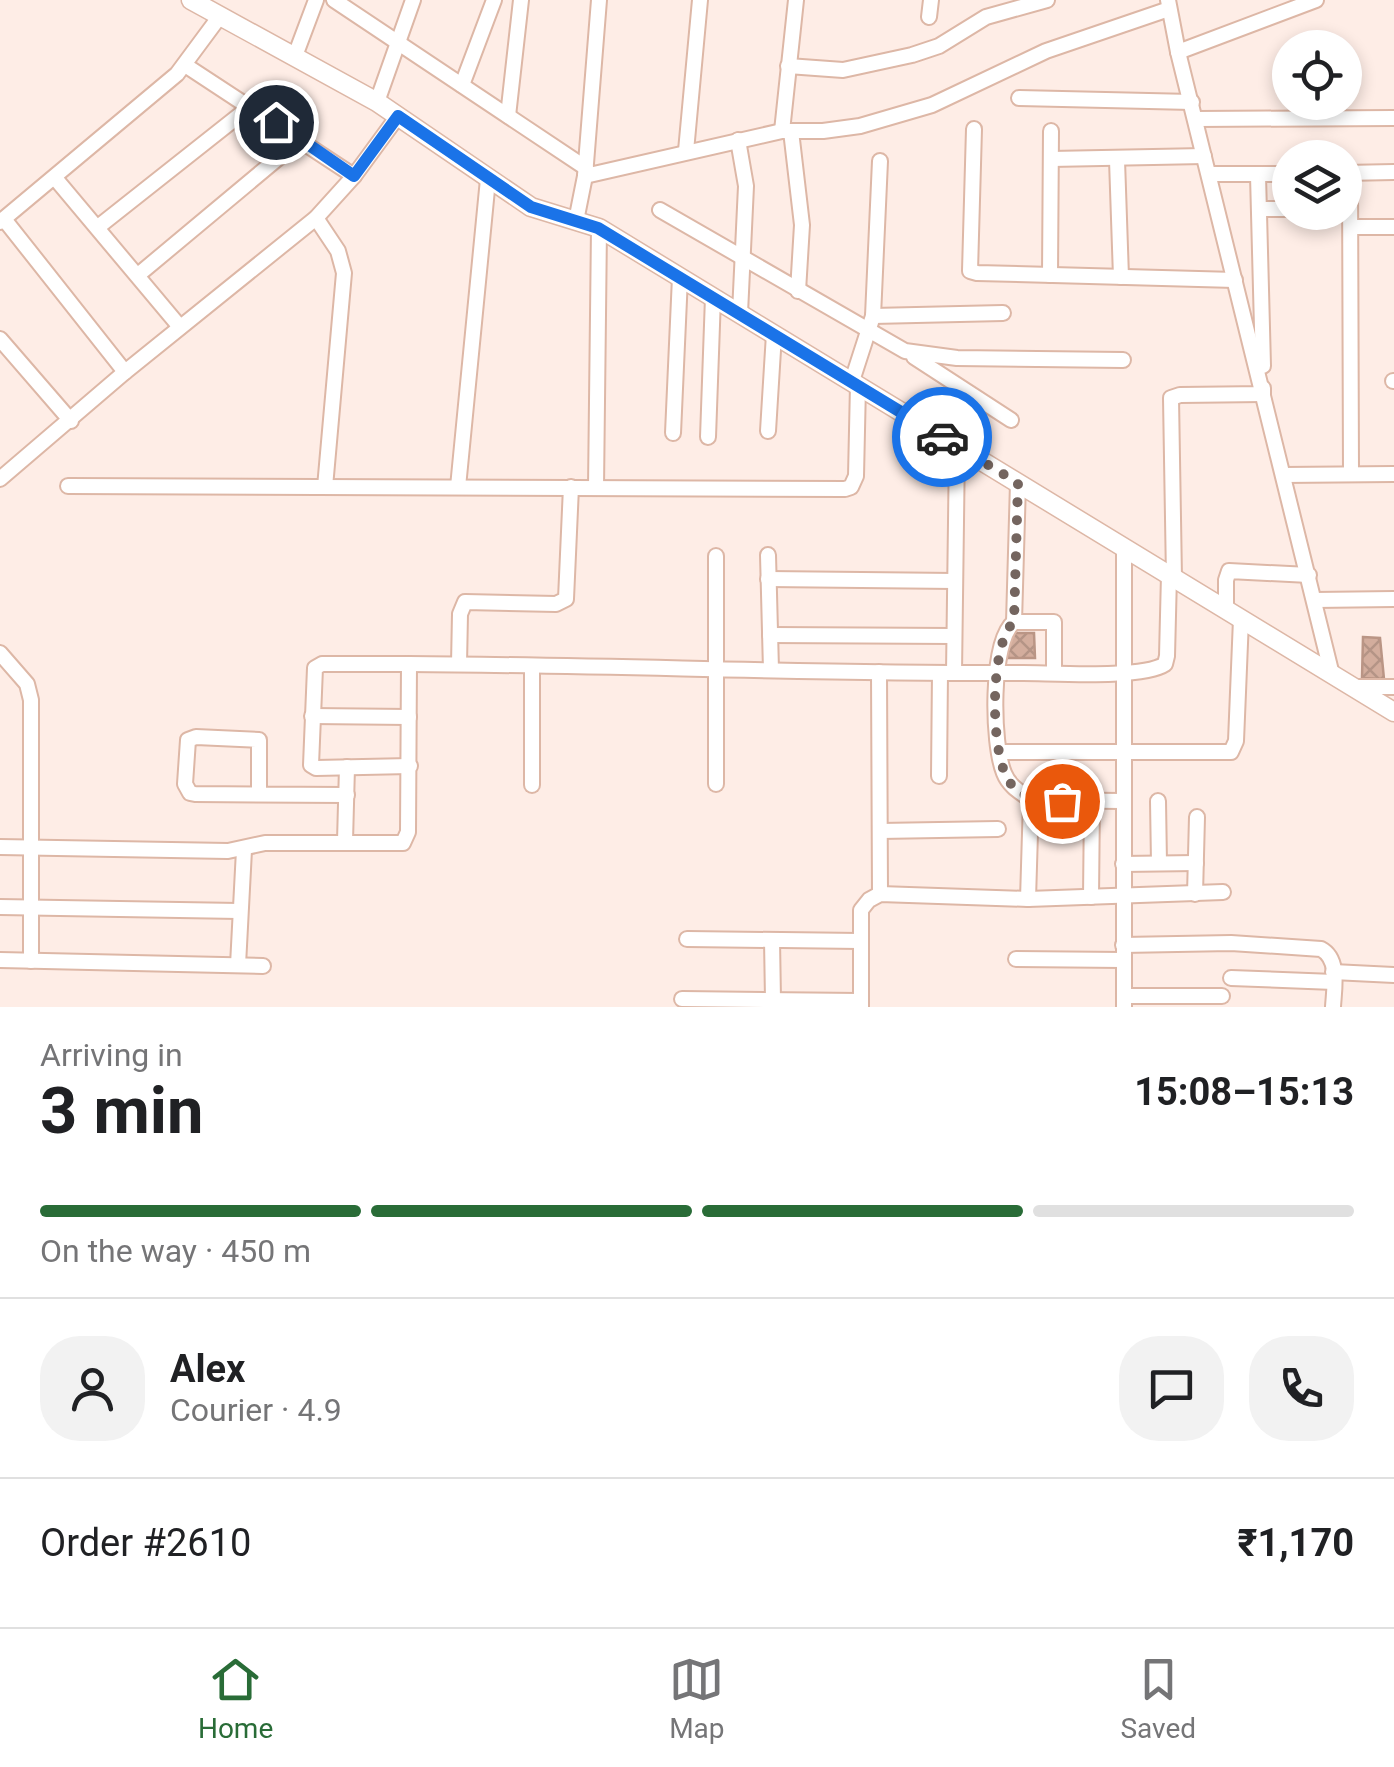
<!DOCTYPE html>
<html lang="en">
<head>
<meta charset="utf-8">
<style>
	body { margin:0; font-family:Roboto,sans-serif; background:#f2f2f2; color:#202124; height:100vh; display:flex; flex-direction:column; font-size:38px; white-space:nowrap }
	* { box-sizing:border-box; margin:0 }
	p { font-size:32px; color:#757577 }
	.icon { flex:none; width:55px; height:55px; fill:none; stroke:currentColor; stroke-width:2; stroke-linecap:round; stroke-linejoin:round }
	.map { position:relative; height:1007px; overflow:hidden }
	.side { display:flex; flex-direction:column; background:#fff; flex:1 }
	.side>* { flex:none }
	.fabs { position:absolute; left:1272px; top:30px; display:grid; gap:20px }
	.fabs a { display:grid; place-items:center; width:90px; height:90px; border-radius:50%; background:#fff; box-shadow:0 5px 15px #0003; font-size:50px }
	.pin { position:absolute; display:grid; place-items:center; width:85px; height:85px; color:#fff; margin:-42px; border:5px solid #fff; border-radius:50%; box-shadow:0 2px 10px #0007 }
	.courier { position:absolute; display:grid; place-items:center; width:100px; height:100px; margin:-50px; border:8px solid #1a73e8; border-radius:50%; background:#fff; color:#222; box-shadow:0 2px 12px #0007 }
	.summary em { font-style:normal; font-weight:700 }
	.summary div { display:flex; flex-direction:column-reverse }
	.summary { display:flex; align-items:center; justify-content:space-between; height:170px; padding:0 40px }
	h1 { font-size:65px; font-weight:700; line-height:75px }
	.bar { display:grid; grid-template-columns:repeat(4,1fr); gap:15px 10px; align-content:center; height:120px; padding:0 40px }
	.bar i { height:12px; border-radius:8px; background:#e0e0e0 }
	.bar .on { background:#296c37 }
	.bar p { grid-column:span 4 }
	.line { display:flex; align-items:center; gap:25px; padding:0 40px; border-top:2px solid #e0e0e0 }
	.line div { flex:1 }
	.round { display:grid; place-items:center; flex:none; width:105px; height:105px; border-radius:40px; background:#f2f2f2 }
	.tab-bar { display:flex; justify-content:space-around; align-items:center; height:140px; border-top:2px solid #e0e0e0; background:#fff; font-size:28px; color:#757577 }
	.tab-bar a { display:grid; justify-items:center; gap:5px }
	.tab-bar .on { color:#296c37 }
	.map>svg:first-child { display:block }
	.building { fill:url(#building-cross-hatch); stroke:#ba9585; stroke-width:2.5 }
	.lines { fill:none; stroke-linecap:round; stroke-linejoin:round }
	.minor-casing { stroke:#ddb7a6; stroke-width:18 }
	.tertiary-casing { stroke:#ddb7a6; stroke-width:21 }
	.minor { stroke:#fff; stroke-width:14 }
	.tertiary { stroke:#fff; stroke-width:18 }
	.done { stroke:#74655f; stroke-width:10; stroke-dasharray:0 18 }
	.route { stroke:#1a73e8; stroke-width:12 }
</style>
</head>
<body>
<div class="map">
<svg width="1394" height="1007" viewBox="0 0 1394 1007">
	<defs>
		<pattern id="building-cross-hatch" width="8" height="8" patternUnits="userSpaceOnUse" patternTransform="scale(2.5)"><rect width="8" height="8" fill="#d3ad9d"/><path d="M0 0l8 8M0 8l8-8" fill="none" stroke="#b59486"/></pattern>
	</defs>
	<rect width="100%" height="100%" fill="#feede6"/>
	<!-- building -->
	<g class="building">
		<path d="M1008 633H1034L1035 658H1008Z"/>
		<path d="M1363 637 1380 638 1384 679 1362 678Z"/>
	</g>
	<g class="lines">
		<!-- minor casing -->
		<g class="minor-casing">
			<g id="minor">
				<path d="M334 0 586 168"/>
				<path d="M1168 0 1178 52 1332 675"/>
				<path d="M929 17 931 0"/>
				<path d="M1178 52 1316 0"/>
				<path d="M295 56 316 0"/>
				<path d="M185 65 354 176"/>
				<path d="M788 66 843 70 912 55 939 46 986 17 1047 0"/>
				<path d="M462 85 494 0"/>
				<path d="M1019 98 1192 102"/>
				<path d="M377 102 413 0"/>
				<path d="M508 116 521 0"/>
				<path d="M1196 119 1394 118"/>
				<path d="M974 129 970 271 977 273 1235 280"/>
				<path d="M782 131 796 0"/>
				<path d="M791 131 802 225 798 291"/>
				<path d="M738 140 746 186 740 313"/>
				<path d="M686 151 700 0"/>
				<path d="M1051 159 1204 156"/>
				<path d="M1117 160 1121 277"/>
				<path d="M1345 173 1394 172"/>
				<path d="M1350 173 1351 474"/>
				<path d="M1209 174H1290"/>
				<path d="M1258 175 1263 366"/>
				<path d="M585 176 782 131H823L860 126 932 105 1046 51 1169 9"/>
				<path d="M55 178 180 327"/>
				<path d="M1259 209H1290"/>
				<path d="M660 210 905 351 957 358 1123 360"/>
				<path d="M316 218 338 251 344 273 325 487"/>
				<path d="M4 219 125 372"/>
				<path d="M576 221 585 176 599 0"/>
				<path d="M0 222 177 74 220 16"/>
				<path d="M98 227 251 106"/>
				<path d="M1351 227H1394"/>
				<path d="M138 275 301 139"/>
				<path d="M1050 275 1051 131"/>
				<path d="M873 316 1003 313"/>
				<path d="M0 339 71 421"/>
				<path d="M914 357 1011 420"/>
				<path d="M852 381 873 316 880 161"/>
				<path d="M1393 381H1394"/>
				<path d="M768 431 774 334"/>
				<path d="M673 433 680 277"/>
				<path d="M708 437 713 297"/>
				<path d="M1283 475 1394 474"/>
				<path d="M0 479 125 372 316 218 354 176 398 116"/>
				<path d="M1018 483 1014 622H1054V673"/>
				<path d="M68 486 845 489 851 487 856 476 858 385"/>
				<path d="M458 487 488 179"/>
				<path d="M596 488 599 228"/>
				<path d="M1124 548V1007"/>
				<path d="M768 555 771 670"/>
				<path d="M716 556V784"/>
				<path d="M1174 578 1171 398 1180 395 1263 394V388"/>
				<path d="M768 579 955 581"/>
				<path d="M1315 600 1394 599"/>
				<path d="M1226 610V580L1229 571 1309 575"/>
				<path d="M1014 622C990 642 992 744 1004 773 1009 786 1020 792 1031 800"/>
				<path d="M770 635 954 636"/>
				<path d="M0 653 27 684 31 700V961"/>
				<path d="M459 664 460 614 465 602 556 604 566 599 571 487"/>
				<path d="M879 672 880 894"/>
				<path d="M954 673 957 446"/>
				<path d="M1352 687H1394"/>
				<path d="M312 716 409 717"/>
				<path d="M999 752H1231L1236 741 1241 619"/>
				<path d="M410 766 316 768 311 765 315 668 322 664H409C614 665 819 674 1023 673 1054 673 1143 679 1165 664L1167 656 1169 575"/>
				<path d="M939 776 940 673"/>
				<path d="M532 785V667"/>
				<path d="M259 794V740L196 737 188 740 185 784 190 793 195 794 347 795"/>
				<path d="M1158 801 1159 863"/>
				<path d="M880 831 998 829"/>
				<path d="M345 841 347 767"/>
				<path d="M0 847 228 851 265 843H403L408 832 409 664"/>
				<path d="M1123 864 1196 863"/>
				<path d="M1195 894 1197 817"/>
				<path d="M1091 897 1092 801"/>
				<path d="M1028 899 1031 800 1122 801"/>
				<path d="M0 907 239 911"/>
				<path d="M687 939 860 941"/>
				<path d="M772 940 773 1000"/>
				<path d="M1123 945 1231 943 1321 949C1340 959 1334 988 1333 1007"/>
				<path d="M1016 959 1123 960"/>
				<path d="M0 960 263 966"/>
				<path d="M238 965 244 850"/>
				<path d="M1333 972 1394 975"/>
				<path d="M1231 978 1334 982"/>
				<path d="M1124 996H1222"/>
				<path d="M682 999 860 1001"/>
				<path d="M861 1007V910L869 900 880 894 1028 899 1223 892"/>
			</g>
		</g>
		<!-- tertiary casing -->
		<g class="tertiary-casing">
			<path id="tertiary" d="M191 0 377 102 531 207 599 228 1394 712"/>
		</g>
		<!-- minor -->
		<use href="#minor" class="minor"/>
		<!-- tertiary -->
		<use href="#tertiary" class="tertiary"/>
	</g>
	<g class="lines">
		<!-- done -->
		<path class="done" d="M942 437 1018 483 1014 622C989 642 989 762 1012 785 1027 801 1041 801 1062 801"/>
		<!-- route -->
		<path class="route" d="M276 122 354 176 398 116 531 207 598 228 942 437"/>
	</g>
</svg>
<div class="fabs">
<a><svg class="icon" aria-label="locate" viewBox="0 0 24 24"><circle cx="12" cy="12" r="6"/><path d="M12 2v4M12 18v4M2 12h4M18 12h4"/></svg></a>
<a><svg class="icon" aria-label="layers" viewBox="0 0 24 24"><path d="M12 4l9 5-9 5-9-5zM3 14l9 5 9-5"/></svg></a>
</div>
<div class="pin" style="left:1062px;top:801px;background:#ea580c"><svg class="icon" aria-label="bag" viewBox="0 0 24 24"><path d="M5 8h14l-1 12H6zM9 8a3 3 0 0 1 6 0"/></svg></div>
<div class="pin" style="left:276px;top:122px;background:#1f2937"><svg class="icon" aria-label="home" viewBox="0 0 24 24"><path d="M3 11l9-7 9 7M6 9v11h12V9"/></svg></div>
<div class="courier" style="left:942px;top:437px"><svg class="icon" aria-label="car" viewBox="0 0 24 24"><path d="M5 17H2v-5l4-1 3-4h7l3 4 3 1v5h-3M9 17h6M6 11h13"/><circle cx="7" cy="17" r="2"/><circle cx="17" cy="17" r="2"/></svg></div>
</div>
<section class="side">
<div class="summary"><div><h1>3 min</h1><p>Arriving in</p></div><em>15:08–15:13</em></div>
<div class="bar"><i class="on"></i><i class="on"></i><i class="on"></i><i></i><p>On the way · 450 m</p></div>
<div class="line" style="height:180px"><a class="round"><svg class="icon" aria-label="person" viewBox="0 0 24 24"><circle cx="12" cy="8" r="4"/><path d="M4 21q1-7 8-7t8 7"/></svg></a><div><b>Alex</b><p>Courier · 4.9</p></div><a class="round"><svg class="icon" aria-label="chat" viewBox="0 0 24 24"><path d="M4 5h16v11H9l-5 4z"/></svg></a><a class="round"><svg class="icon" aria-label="phone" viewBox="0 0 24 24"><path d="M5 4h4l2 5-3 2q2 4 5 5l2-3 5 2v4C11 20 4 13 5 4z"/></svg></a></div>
<div class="line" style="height:130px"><div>Order #2610</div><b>₹1,170</b></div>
</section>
<nav class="tab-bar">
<a class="on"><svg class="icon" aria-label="home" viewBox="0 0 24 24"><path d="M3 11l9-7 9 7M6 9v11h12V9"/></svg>Home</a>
<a><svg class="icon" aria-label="map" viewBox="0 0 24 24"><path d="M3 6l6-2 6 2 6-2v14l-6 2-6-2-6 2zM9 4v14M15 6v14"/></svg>Map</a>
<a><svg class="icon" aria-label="saved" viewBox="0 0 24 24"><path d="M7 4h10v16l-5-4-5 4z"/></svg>Saved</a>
</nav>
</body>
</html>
